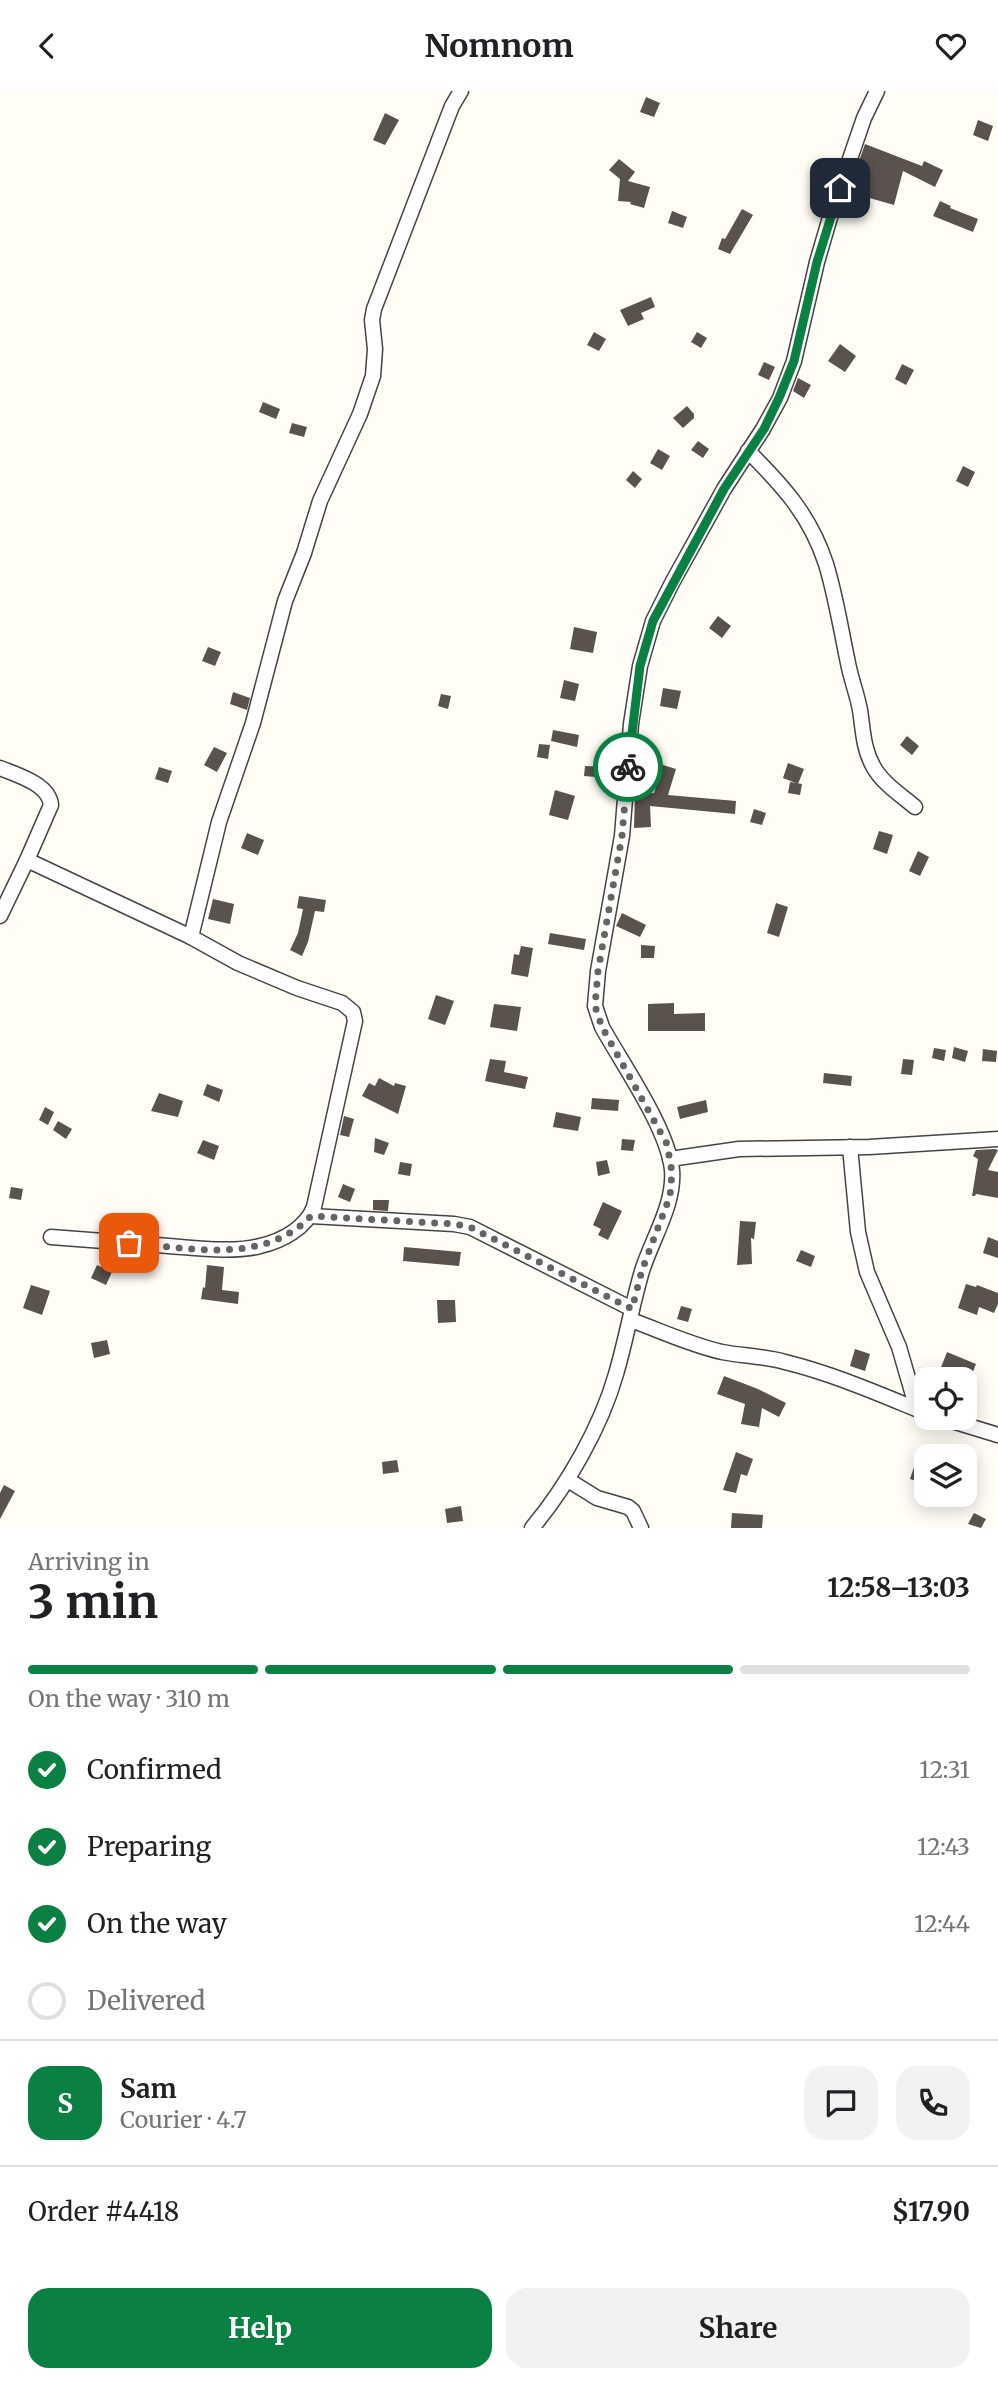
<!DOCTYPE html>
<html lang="en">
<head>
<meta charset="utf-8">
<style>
	body { margin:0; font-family:Merriweather,serif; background:#f2f2f2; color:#202124; height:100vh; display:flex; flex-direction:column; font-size:26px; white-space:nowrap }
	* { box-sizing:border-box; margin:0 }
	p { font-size:23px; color:#757577 }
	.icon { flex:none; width:38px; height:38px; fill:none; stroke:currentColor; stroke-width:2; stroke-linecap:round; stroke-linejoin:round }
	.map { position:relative; height:1437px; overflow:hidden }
	.panel { display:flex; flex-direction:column; background:#fff; flex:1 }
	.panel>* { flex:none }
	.controls { position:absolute; left:914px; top:1276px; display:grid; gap:14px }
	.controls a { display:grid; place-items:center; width:63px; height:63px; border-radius:14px; background:#fff; box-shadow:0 4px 18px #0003; font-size:35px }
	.pin { position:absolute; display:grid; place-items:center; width:60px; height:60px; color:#fff; margin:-30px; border-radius:14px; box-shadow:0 4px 10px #0006 }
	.courier { position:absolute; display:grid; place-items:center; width:70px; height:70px; margin:-35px; border:5px solid #0b8043; border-radius:50%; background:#fff; color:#222; box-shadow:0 2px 9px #0007 }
	.head em { font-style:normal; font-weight:700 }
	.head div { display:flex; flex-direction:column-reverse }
	.head { display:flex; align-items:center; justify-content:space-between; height:119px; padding:0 28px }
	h1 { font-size:46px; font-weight:700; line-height:52px }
	.bar { display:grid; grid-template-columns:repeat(4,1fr); gap:10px 7px; align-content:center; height:84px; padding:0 28px }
	.bar i { height:9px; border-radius:5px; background:#e0e0e0 }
	.bar .active { background:#0b8043 }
	.bar p { grid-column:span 4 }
	.line { display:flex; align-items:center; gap:18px; padding:0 28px; border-top:2px solid #e0e0e0 }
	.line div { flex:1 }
	.round { display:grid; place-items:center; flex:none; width:74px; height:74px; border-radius:21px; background:#f2f2f2 }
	ol { padding:0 28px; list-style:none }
	li { display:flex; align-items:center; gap:21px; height:77px }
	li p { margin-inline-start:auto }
	li .icon { padding:7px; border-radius:50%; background:#0b8043; color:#fff; stroke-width:4 }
	li:last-child { color:#757577 }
	li i { width:38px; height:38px; border:4px solid #e0e0e0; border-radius:50% }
	.primary-button { display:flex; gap:14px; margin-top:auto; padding:14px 28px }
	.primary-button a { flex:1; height:80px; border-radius:21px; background:#0b8043; color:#fff; font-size:28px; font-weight:700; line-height:80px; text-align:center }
	.primary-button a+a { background:#f2f2f2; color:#202124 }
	header { display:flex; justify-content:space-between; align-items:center; height:91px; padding:0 28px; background:#fff; font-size:32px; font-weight:700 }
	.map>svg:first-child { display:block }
	.building { fill:#5a524d }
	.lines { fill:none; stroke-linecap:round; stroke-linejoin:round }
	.minor-casing { stroke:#444; stroke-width:17 }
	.minor { stroke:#fff; stroke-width:14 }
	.done { stroke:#646461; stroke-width:7; stroke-dasharray:0 12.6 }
	.route { stroke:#0b8043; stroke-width:9 }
</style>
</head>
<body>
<header><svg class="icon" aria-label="back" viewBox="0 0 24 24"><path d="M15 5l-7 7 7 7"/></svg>Nomnom<svg class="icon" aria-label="heart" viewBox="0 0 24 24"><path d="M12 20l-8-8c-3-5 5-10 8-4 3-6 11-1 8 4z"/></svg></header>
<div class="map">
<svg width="998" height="1437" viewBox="0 0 998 1437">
	<rect width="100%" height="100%" fill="#fffdf5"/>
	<!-- building -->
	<g class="building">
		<path d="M646 6 660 12 654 26 640 21Z"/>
		<path d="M385 22 399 29 385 54 373 49Z"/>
		<path d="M978 29 993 35 988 50 973 44Z"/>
		<path d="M865 53 922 75 924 70 943 79 935 96 903 80 894 114 866 106 850 98 861 71 859 70Z"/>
		<path d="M619 68 635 81 628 90 650 96 644 117 630 113 631 111 618 110 620 88 609 79Z"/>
		<path d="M940 110 951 115 950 117 978 128 973 141 933 125Z"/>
		<path d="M742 118 753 124 730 163 718 158 722 147 725 148Z"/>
		<path d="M672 120 687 126 683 137 668 132Z"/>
		<path d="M651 206 655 216 641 222 644 228 628 235 620 219Z"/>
		<path d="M594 241 606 248 599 260 587 254Z"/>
		<path d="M697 241 707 247 701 257 691 251Z"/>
		<path d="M840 253 856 265 845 281 828 270Z"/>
		<path d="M764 271 775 276 769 289 758 284Z"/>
		<path d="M902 273 914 279 906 294 895 288Z"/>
		<path d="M798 287 811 294 804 307 793 300Z"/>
		<path d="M263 311 280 318 276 328 259 321Z"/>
		<path d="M687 315 694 323V327L683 337 673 327Z"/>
		<path d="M292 332 307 336 304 346 289 342Z"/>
		<path d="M698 350 709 358 703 367 691 359Z"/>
		<path d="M658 358 670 365 662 379 650 372Z"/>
		<path d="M963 375 975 381 968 396 956 390Z"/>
		<path d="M633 380 642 388 635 397 626 389Z"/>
		<path d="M718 525 731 535 722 547 709 537Z"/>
		<path d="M574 536 597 541 593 562 570 558Z"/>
		<path d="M208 556 221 561 215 575 202 570Z"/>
		<path d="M564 589 579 593 575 610 560 607Z"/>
		<path d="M663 597 681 600 677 618 660 615Z"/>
		<path d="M233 601 250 607 247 619 230 613Z"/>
		<path d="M441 603 451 605 448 618 438 615Z"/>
		<path d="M553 639 579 644 577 656 551 650Z"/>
		<path d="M907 645 919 655 912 664 900 654Z"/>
		<path d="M539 653 550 654 548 668 537 666Z"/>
		<path d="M214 656 227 662 217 681 204 674Z"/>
		<path d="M788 672 804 678 798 693 783 687Z"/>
		<path d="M663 674 676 678 668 704 736 710 735 723 650 715 651 736 634 737 635 702 649 704 650 702H654Z"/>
		<path d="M585 675 608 676V687L584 685Z"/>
		<path d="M159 676 172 680 168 692 155 688Z"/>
		<path d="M790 691 802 693 800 704 788 702Z"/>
		<path d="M555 699 575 705 568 729 549 724Z"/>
		<path d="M754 718 766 722 762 734 750 731Z"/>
		<path d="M879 740 893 744 887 763 873 758Z"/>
		<path d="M247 742 264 749 258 764 241 757Z"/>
		<path d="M918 760 929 766 920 785 909 780Z"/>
		<path d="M299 805 326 809 324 821 315 820 308 851 302 865 290 859 298 842 303 818 297 817Z"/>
		<path d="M213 808 234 813 230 833 208 828Z"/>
		<path d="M776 812 788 816 779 846 767 842Z"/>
		<path d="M622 822 646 834 640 846 616 835Z"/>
		<path d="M550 842 586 848 584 859 548 853Z"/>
		<path d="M641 854 655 855 654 867H641Z"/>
		<path d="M521 855 533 857 528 886 511 883 514 863 519 864Z"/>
		<path d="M436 904 454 910 445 934 428 928Z"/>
		<path d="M674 912V923L705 922V940H648V913Z"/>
		<path d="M494 913 521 916 517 940 490 936Z"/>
		<path d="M954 956 968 960 965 971 952 967Z"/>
		<path d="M934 957 946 959 944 970 932 967Z"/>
		<path d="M983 958 997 960 996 971 982 970Z"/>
		<path d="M490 968 506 970 504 981 528 986 525 998 485 990Z"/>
		<path d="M903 968 914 969 912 984 901 983Z"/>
		<path d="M824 982 852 985 851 995 823 992Z"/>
		<path d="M379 987 394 995 395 992 406 995 398 1023 362 1005 369 992 375 995Z"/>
		<path d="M207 993 223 999 219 1011 203 1004Z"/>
		<path d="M159 1002 183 1010 178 1026 151 1020Z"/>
		<path d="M592 1007 619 1009 618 1020 591 1018Z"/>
		<path d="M706 1009 708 1021 680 1028 677 1016Z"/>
		<path d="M45 1016 54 1021 48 1034 39 1029Z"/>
		<path d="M556 1021 581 1026 578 1040 553 1036Z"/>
		<path d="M344 1025 354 1028 349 1046 340 1044Z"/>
		<path d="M58 1030 72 1038 66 1048 53 1039Z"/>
		<path d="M375 1047 389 1052 384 1064 374 1061Z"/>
		<path d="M622 1048 635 1049 633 1060 621 1059Z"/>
		<path d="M203 1049 219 1055 214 1069 197 1062Z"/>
		<path d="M995 1058 998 1059 988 1079 998 1081V1107L976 1103 975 1105H972L978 1068 973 1065 976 1059Z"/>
		<path d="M607 1069 610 1082 598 1085 596 1071Z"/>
		<path d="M400 1071 412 1073 410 1085 398 1083Z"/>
		<path d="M343 1093 355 1098 350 1111 338 1106Z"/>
		<path d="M11 1096 23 1098 21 1109 9 1107Z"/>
		<path d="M373 1109H389L388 1120 373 1119Z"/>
		<path d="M603 1111 622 1120 608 1149 598 1144 601 1138 593 1134Z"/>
		<path d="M740 1130 756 1131 754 1148 751 1147 752 1173 737 1174Z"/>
		<path d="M988 1146 998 1150V1167L983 1162Z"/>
		<path d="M404 1156 461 1161 459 1175 403 1170Z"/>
		<path d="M801 1159 815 1165 811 1176 796 1170Z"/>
		<path d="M97 1174 112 1181 106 1194 91 1187Z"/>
		<path d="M207 1174 224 1176 222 1199 239 1201 238 1213 201 1208 203 1196 205 1197Z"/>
		<path d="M966 1193 976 1196 977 1194 998 1202V1213L994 1222 979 1216 977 1224 958 1217Z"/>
		<path d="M31 1194 50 1200 42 1224 23 1217Z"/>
		<path d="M437 1209H455L456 1231 438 1232Z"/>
		<path d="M681 1215 692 1218 688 1231 677 1228Z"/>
		<path d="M107 1249 110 1263 94 1267 91 1252Z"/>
		<path d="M855 1258 870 1263 865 1280 850 1275Z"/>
		<path d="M947 1261 976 1273 970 1288H944L947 1281 940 1279Z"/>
		<path d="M724 1285 758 1298 786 1312 779 1326 762 1317 759 1336 741 1333 745 1313 717 1303Z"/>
		<path d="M736 1361 753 1368 747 1385 741 1383 736 1402 723 1399Z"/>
		<path d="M397 1369 399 1381 383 1383 382 1371Z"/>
		<path d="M916 1370 926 1373V1393L910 1388Z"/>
		<path d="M4 1394 15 1400 0 1428V1402Z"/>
		<path d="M461 1415 463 1430 447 1432 445 1418Z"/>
		<path d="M732 1422 763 1424 762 1437H731Z"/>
		<path d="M974 1422 986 1428 981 1437 968 1433Z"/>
	</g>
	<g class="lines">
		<!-- minor casing -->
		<g class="minor-casing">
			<g id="minor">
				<path d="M748 360C783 395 810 424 826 473 836 506 841 539 848 572 851 588 857 603 860 619 863 638 863 657 873 675 882 692 901 704 915 716"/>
				<path d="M0 677C17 684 49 693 51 714L27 769 0 825"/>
				<path d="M27 769 191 846 238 872 297 897 342 912 353 921 355 930 314 1116C306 1137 282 1150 260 1155 234 1162 196 1157 169 1155 129 1152 90 1149 51 1146"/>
				<path d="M191 846 219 731 253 632 285 510 304 462 320 410 360 323 373 285 375 258 372 229 374 218 452 15 461 0"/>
				<path d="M850 1056 858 1141 867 1181 899 1256 917 1318"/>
				<path d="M670 1068 739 1058 869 1056 998 1048"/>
				<path d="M311 1125 454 1133 470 1136 632 1218"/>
				<path d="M631 1229C661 1240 691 1254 722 1261 743 1265 764 1265 785 1271 834 1283 879 1303 926 1322"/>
				<path d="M939 1326 998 1344"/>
				<path d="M568 1389 597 1407 628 1416 633 1420 641 1437"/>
				<path d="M532 1437C567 1395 601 1336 616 1283 626 1249 632 1214 642 1180 652 1148 675 1113 672 1079 668 1038 623 974 602 936L595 915 598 880 622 745 631 633 640 575 653 530 672 492 724 398 763 338 780 307 794 270 817 171 831 123 864 27 877 0"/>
			</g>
		</g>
		<!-- minor -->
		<use href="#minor" class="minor"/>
	</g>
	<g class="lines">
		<!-- done -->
		<path class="done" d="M129 1152C189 1157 265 1174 311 1125L454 1133 470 1136 632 1218 642 1179 670 1105 672 1081 667 1053 602 936 595 915 598 880 622 745 628 676"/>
		<!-- route -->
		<path class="route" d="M628 676 640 575 653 530 724 398 764 338 779 307 794 270 817 171 840 97"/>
	</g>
</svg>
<div class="controls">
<a><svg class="icon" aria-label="locate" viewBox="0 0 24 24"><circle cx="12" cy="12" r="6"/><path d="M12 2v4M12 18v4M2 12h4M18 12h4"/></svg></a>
<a><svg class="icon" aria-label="layers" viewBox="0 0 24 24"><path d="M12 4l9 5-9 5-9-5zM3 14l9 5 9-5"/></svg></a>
</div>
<div class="pin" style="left:129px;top:1152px;background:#ea580c"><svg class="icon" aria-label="bag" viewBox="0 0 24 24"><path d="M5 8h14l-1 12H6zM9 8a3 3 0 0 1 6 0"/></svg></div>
<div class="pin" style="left:840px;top:97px;background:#1f2937"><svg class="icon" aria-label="home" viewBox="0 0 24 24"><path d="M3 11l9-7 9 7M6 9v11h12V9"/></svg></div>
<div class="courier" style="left:628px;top:676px"><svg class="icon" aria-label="bike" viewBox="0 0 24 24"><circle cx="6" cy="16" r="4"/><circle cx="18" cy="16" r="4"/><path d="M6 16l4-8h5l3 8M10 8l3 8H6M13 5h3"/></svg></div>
</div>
<section class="panel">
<div class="head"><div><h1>3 min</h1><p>Arriving in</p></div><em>12:58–13:03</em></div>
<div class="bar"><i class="active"></i><i class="active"></i><i class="active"></i><i></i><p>On the way · 310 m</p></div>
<ol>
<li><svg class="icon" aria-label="check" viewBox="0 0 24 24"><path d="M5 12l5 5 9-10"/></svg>Confirmed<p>12:31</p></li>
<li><svg class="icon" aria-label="check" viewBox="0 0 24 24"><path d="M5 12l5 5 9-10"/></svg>Preparing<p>12:43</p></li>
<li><svg class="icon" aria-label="check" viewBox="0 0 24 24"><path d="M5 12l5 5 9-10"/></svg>On the way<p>12:44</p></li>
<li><i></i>Delivered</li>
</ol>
<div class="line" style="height:126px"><b class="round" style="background:#0b8043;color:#fff">S</b><div><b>Sam</b><p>Courier · 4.7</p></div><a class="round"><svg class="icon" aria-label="chat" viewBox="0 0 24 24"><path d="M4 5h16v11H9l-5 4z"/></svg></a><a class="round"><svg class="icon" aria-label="phone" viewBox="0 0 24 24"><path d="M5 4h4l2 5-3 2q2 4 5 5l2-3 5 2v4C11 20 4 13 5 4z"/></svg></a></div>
<div class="line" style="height:91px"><div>Order #4418</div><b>$17.90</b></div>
<div class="primary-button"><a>Help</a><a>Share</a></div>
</section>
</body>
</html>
